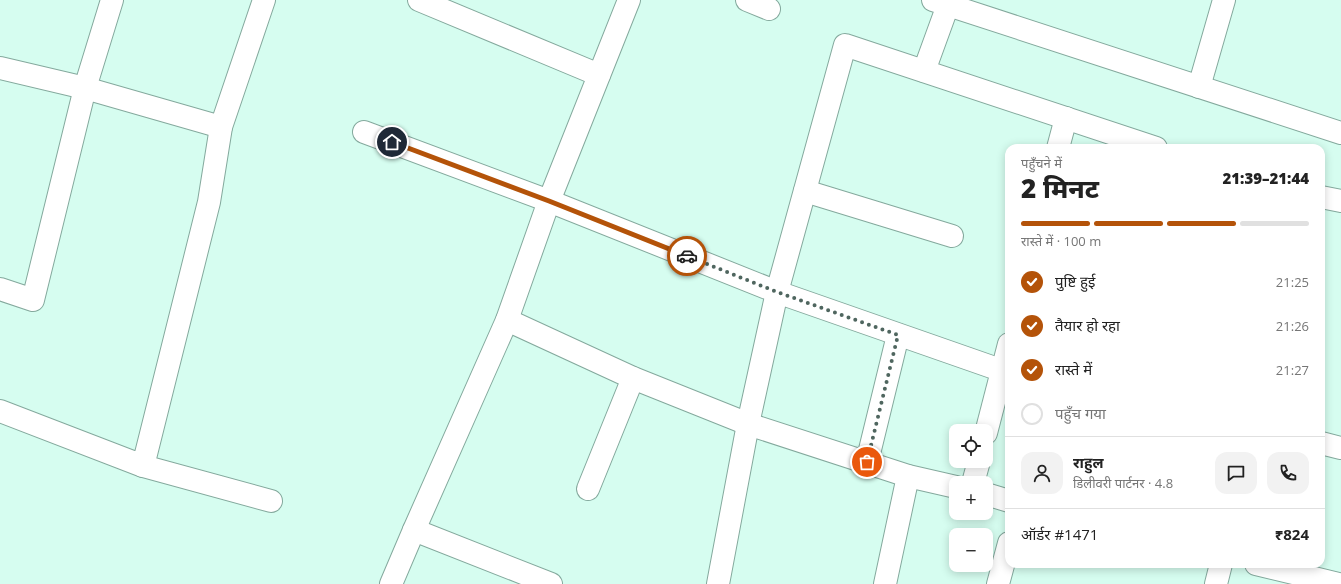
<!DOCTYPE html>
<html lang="hi">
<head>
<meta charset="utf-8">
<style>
	body { margin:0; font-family:"Open Sans","Noto Sans Devanagari",sans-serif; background:#f2f2f2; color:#222; height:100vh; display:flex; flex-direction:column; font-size:15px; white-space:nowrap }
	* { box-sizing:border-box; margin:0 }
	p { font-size:13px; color:#767676 }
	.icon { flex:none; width:22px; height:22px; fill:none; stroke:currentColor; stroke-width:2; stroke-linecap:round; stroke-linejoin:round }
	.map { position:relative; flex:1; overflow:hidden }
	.panel { position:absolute; left:1005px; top:144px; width:320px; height:424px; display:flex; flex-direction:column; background:#fff; border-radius:12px; box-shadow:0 2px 10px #0003 }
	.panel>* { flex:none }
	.buttons { position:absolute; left:949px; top:424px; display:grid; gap:8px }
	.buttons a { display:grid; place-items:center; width:44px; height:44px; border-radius:8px; background:#fff; box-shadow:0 2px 10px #0003; font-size:20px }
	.pin { position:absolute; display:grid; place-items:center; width:34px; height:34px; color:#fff; margin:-17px; border:2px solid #fff; border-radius:50%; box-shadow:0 1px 4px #0007 }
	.courier { position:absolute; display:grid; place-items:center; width:40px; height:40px; margin:-20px; border:3px solid #b45309; border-radius:50%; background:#fff; color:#222; box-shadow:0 1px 5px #0007 }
	.headline em { font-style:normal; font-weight:800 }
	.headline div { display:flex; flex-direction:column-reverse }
	.headline { display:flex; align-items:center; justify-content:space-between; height:68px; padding:0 16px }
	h1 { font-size:26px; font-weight:800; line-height:30px }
	.bar { display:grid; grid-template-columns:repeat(4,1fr); gap:6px 4px; align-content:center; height:48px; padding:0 16px }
	.bar i { height:5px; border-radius:3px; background:#e0e0e0 }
	.bar .current { background:#b45309 }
	.bar p { grid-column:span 4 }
	.line { display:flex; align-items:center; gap:10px; padding:0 16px; border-top:1px solid #e0e0e0 }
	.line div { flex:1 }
	.round { display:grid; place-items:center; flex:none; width:42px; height:42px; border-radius:12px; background:#f2f2f2 }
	ol { padding:0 16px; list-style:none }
	li { display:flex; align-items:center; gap:12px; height:44px }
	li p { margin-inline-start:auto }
	li .icon { padding:4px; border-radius:50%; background:#b45309; color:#fff; stroke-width:4 }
	li:last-child { color:#767676 }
	li i { width:22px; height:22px; border:2px solid #e0e0e0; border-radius:50% }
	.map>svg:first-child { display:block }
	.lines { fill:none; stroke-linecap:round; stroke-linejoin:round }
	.street-casing { stroke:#84a99d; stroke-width:24 }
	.street { stroke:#fff; stroke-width:22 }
	.done { stroke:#4f665f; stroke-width:4; stroke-dasharray:0 7.2 }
	.route { stroke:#b45309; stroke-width:5 }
</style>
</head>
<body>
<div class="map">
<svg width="1341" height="584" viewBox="0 0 1341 584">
	<rect width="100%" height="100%" fill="#d6fdf0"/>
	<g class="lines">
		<!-- street casing -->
		<g class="street-casing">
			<g id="street">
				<path d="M419 0 599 75"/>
				<path d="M747 0 769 9"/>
				<path d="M933 0 1341 133"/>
				<path d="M0 68 85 88 221 127"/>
				<path d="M924 71 948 5"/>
				<path d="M1199 87 1224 0"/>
				<path d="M364 132 549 201 777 292 1009 373"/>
				<path d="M1058 148 1066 118"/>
				<path d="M805 191 952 236"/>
				<path d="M1321 197 1341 201"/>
				<path d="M0 289 33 300 85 88 112 0"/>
				<path d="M507 320 633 378 748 424 908 476 956 487"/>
				<path d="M0 411 143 466 209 202 221 127 264 0"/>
				<path d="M986 433 1009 344"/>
				<path d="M1321 443 1341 448"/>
				<path d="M867 462 898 335"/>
				<path d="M143 466 271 501"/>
				<path d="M973 483 979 461"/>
				<path d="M588 489 633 378"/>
				<path d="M986 494 1009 501"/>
				<path d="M414 530 551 584"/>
				<path d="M1256 564 1339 584"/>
				<path d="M391 584 414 530 507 320 549 201 629 0"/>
				<path d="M718 584 748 424 777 292 845 45 1156 148"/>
				<path d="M885 584 908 476"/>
				<path d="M998 584 1009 543"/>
				<path d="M1216 584 1221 564"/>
			</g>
		</g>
		<!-- street -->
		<use href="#street" class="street"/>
	</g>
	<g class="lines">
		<!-- done -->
		<path class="done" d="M687 256 777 292 898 335 867 462"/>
		<!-- route -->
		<path class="route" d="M392 142 549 201 687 256"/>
	</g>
</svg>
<div class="buttons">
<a><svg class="icon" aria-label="locate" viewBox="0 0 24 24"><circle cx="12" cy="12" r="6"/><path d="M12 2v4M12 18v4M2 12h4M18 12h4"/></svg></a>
<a>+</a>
<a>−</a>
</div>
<div class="pin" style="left:867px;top:462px;background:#ea580c"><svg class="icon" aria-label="bag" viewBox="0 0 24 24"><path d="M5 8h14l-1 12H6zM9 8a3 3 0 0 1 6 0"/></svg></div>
<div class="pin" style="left:392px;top:142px;background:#1f2937"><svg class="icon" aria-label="home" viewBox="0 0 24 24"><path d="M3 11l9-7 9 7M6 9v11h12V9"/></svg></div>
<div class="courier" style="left:687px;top:256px"><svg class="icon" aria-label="car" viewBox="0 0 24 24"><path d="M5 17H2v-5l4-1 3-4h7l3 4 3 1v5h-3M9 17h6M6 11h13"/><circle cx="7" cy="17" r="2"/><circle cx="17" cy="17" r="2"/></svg></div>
<section class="panel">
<div class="headline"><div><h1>2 मिनट</h1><p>पहुँचने में</p></div><em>21:39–21:44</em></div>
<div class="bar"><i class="current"></i><i class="current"></i><i class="current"></i><i></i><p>रास्ते में · 100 m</p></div>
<ol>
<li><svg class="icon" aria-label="check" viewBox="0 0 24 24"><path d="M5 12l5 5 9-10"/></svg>पुष्टि हुई<p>21:25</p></li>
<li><svg class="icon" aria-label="check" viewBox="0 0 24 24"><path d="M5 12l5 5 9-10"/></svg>तैयार हो रहा<p>21:26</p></li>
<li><svg class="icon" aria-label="check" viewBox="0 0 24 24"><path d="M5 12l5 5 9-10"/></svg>रास्ते में<p>21:27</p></li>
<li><i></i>पहुँच गया</li>
</ol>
<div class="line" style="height:72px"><a class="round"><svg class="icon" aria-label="person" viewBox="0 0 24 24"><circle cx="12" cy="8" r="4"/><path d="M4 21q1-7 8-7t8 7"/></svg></a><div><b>राहुल</b><p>डिलीवरी पार्टनर · 4.8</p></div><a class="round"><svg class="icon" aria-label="chat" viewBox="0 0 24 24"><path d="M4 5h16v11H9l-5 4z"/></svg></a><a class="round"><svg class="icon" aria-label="phone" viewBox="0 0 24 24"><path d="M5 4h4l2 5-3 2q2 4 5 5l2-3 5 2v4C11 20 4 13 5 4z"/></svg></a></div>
<div class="line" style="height:52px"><div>ऑर्डर #1471</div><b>₹824</b></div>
</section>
</div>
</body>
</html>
